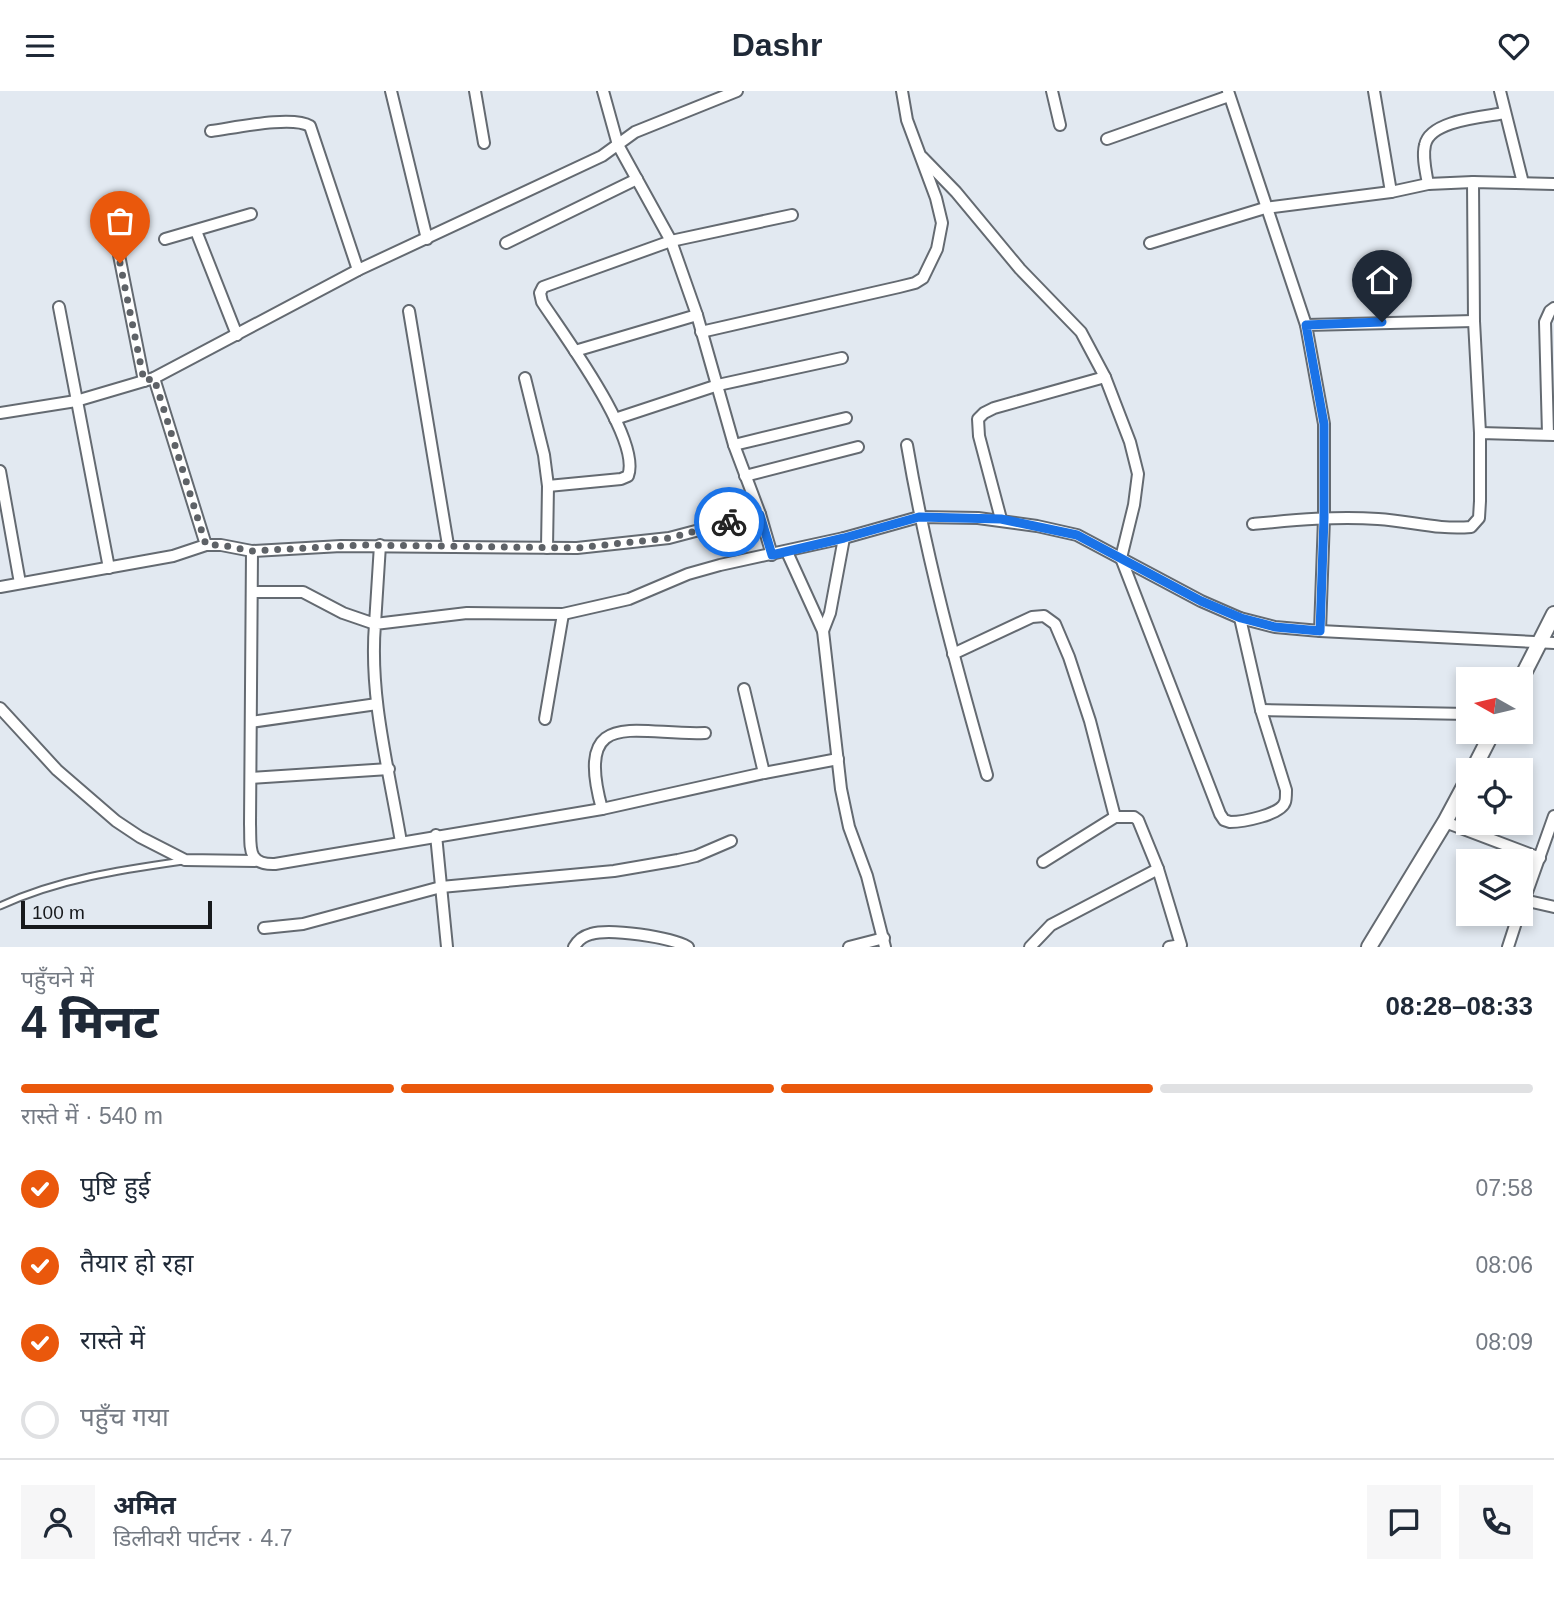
<!DOCTYPE html>
<html lang="hi">
<head>
<meta charset="utf-8">
<style>
	body { margin:0; font-family:Helvetica,"Noto Sans Devanagari",sans-serif; background:#f6f6f7; color:#1f2937; height:100vh; display:flex; flex-direction:column; font-size:26px; white-space:nowrap }
	* { box-sizing:border-box; margin:0 }
	p { font-size:23px; color:#747a83 }
	.icon { flex:none; width:38px; height:38px; fill:none; stroke:currentColor; stroke-width:2; stroke-linecap:round; stroke-linejoin:round }
	.map { position:relative; height:856px; overflow:hidden }
	.sheet { display:flex; flex-direction:column; background:#fff; flex:1 }
	.sheet>* { flex:none }
	.needle { width:46px; rotate:278deg }
	.fabs { position:absolute; left:1456px; top:576px; display:grid; gap:14px }
	.fabs a { display:grid; place-items:center; width:77px; height:77px; border-radius:0px; background:#fff; box-shadow:0 4px 10px #0003; font-size:35px }
	.scale { position:absolute; left:21px; bottom:18px; width:191px; box-sizing:border-box; padding-left:7px; border:4px solid #17191c; border-top:0; font-size:19px; line-height:24px; white-space:nowrap; color:#17191c; -webkit-text-stroke:5px #e2e9f1; paint-order:stroke }
	.pin { position:absolute; display:grid; place-items:center; width:60px; height:60px; color:#fff; margin:-72px -30px; border-radius:50% 50% 50% 0; rotate:-45deg; box-shadow:0 0 7px #0007 }
	.pin .icon { rotate:45deg }
	.courier { position:absolute; display:grid; place-items:center; width:70px; height:70px; margin:-35px; border:5px solid #1a73e8; border-radius:50%; background:#fff; color:#222; box-shadow:0 2px 9px #0007 }
	.headline em { font-style:normal; font-weight:800 }
	.headline div { display:flex; flex-direction:column-reverse }
	.headline { display:flex; align-items:center; justify-content:space-between; height:119px; padding:0 21px }
	h1 { font-size:46px; font-weight:800; line-height:52px }
	.bar { display:grid; grid-template-columns:repeat(4,1fr); gap:10px 7px; align-content:center; height:84px; padding:0 21px }
	.bar i { height:9px; border-radius:5px; background:#e0e1e3 }
	.bar .current { background:#ea580c }
	.bar p { grid-column:span 4 }
	.line { display:flex; align-items:center; gap:18px; padding:0 21px; border-top:2px solid #e0e1e3 }
	.line div { flex:1 }
	.round { display:grid; place-items:center; flex:none; width:74px; height:74px; border-radius:0px; background:#f6f6f7 }
	ol { padding:0 21px; list-style:none }
	li { display:flex; align-items:center; gap:21px; height:77px }
	li p { margin-inline-start:auto }
	li .icon { padding:7px; border-radius:50%; background:#ea580c; color:#fff; stroke-width:4 }
	li:last-child { color:#747a83 }
	li i { width:38px; height:38px; border:4px solid #e0e1e3; border-radius:50% }
	header { display:flex; justify-content:space-between; align-items:center; height:91px; padding:0 21px; background:#fff; font-size:32px; font-weight:800 }
	.map>svg:first-child { display:block }
	.lines { fill:none; stroke-linecap:round; stroke-linejoin:round }
	.lane-casing { stroke:#646a71; stroke-width:9 }
	.street-casing { stroke:#646a71; stroke-width:14 }
	.secondary-casing { stroke:#646a71; stroke-width:18 }
	.lane { stroke:#fff; stroke-width:5 }
	.street { stroke:#fff; stroke-width:10 }
	.secondary { stroke:#fff; stroke-width:14 }
	.done { stroke:#5e6267; stroke-width:7; stroke-dasharray:0 12.6 }
	.route { stroke:#1a73e8; stroke-width:9 }
</style>
</head>
<body>
<header><svg class="icon" aria-label="menu" viewBox="0 0 24 24"><path d="M4 6h16M4 12h16M4 18h16"/></svg>Dashr<svg class="icon" aria-label="heart" viewBox="0 0 24 24"><path d="M12 20l-8-8c-3-5 5-10 8-4 3-6 11-1 8 4z"/></svg></header>
<div class="map">
<svg width="1554" height="856" viewBox="0 0 1554 856">
	<rect width="100%" height="100%" fill="#e2e9f1"/>
	<g class="lines">
		<!-- lane casing -->
		<g class="lane-casing">
			<path id="lane" d="M0 815C58 788 120 779 183 770"/>
		</g>
		<!-- street casing -->
		<g class="street-casing">
			<g id="street">
				<path d="M391 0 427 148"/>
				<path d="M475 0 484 52"/>
				<path d="M603 0 618 54 671 150 697 224 734 354 760 423 772 464"/>
				<path d="M1052 0 1060 34"/>
				<path d="M1228 0 1306 234 1324 333V427L1320 540"/>
				<path d="M1374 0 1391 101"/>
				<path d="M1500 0 1523 92"/>
				<path d="M211 40C234 37 292 24 310 35L358 179"/>
				<path d="M1107 48 1229 5"/>
				<path d="M922 66 956 101 1020 178 1081 241 1105 286 1130 351 1138 383 1134 414 1121 467 1220 723 1224 729 1230 731C1242 731 1281 724 1285 711 1286 709 1286 701 1286 699L1261 619 1240 527"/>
				<path d="M1473 91 1474 230 1480 342"/>
				<path d="M1428 93C1426 81 1422 66 1425 54 1430 29 1484 26 1505 22"/>
				<path d="M196 140 237 244"/>
				<path d="M165 148 251 123"/>
				<path d="M116 149 144 290"/>
				<path d="M506 152 637 88"/>
				<path d="M1150 152 1265 117 1391 101 1428 93 1473 91 1554 93"/>
				<path d="M59 216 109 477"/>
				<path d="M409 220 448 454"/>
				<path d="M1306 234 1474 230"/>
				<path d="M701 241 899 196 915 192 923 187 937 158 942 132 936 107 907 29 902 0"/>
				<path d="M575 260 697 224"/>
				<path d="M525 287 544 364 548 395 547 457"/>
				<path d="M0 322 76 310 154 287 358 179 602 65 635 41 737 0"/>
				<path d="M615 328 718 294 842 267"/>
				<path d="M1548 343 1545 231 1550 220 1554 217"/>
				<path d="M734 354 846 327"/>
				<path d="M907 354C926 466 956 575 987 684"/>
				<path d="M0 380 20 492"/>
				<path d="M745 385 858 356"/>
				<path d="M548 395 621 388 628 385C642 349 563 243 542 211L540 202 543 196 671 150 792 124"/>
				<path d="M1001 428 979 345 978 328 984 322 994 317 1105 286"/>
				<path d="M1253 433C1295 429 1336 425 1378 428 1411 430 1437 439 1471 436L1479 427 1480 410V342L1554 344"/>
				<path d="M206 454H221L252 460 250 733C251 756 246 774 275 773L602 718 764 682 838 668"/>
				<path d="M252 460 341 455 577 457 669 447 760 423"/>
				<path d="M787 461 823 540 841 698 849 736 867 785 885 856"/>
				<path d="M0 496 173 465 206 454 154 287"/>
				<path d="M252 501H303L343 522 375 533 380 454"/>
				<path d="M823 540 830 522 844 447"/>
				<path d="M953 563 1032 526 1044 525 1055 533 1069 566 1090 630 1115 726"/>
				<path d="M744 598 764 682"/>
				<path d="M0 617 57 679 116 730 140 746 185 769 255 770"/>
				<path d="M1261 619 1468 623"/>
				<path d="M545 628 563 523"/>
				<path d="M251 631 377 613"/>
				<path d="M251 687 389 678"/>
				<path d="M602 718C573 613 637 645 705 642"/>
				<path d="M1445 731 1540 767"/>
				<path d="M436 744 447 856"/>
				<path d="M401 751C389 679 369 606 375 533L467 522 563 523 629 508 688 483 720 474 844 447 919 426 978 427 1037 435 1077 444 1201 510 1240 527 1275 536 1320 540 1554 552"/>
				<path d="M1043 771 1115 726H1134L1138 729 1158 778 1181 854 1169 856"/>
				<path d="M1524 809 1554 816"/>
				<path d="M1521 818 1554 725"/>
				<path d="M264 837 303 833 441 796 614 780 678 769 696 765 731 750"/>
				<path d="M574 856C578 849 583 845 591 843 610 837 670 846 688 856"/>
				<path d="M849 856 884 847"/>
				<path d="M1030 856 1051 834 1158 778"/>
				<path d="M1508 856 1519 822"/>
			</g>
		</g>
		<!-- secondary casing -->
		<g class="secondary-casing">
			<g id="secondary">
				<path d="M1521 588 1554 523"/>
				<path d="M1473 679 1493 640"/>
				<path d="M1369 856 1445 731 1468 688"/>
			</g>
		</g>
		<!-- lane -->
		<use href="#lane" class="lane"/>
		<!-- street -->
		<use href="#street" class="street"/>
		<!-- secondary -->
		<use href="#secondary" class="secondary"/>
	</g>
	<g class="lines">
		<!-- done -->
		<path class="done" d="M120 172 144 290 154 287 206 454H221L252 460 360 454 577 457 669 447 729 431"/>
		<!-- route -->
		<path class="route" d="M729 431 760 424 772 464 844 447 919 426 1001 428 1077 444 1201 510 1241 527 1275 536 1320 540 1324 427V333L1306 234 1382 231"/>
	</g>
</svg>
<div class="fabs">
<a><svg class="needle" viewBox="-14 -14 28 28"><path d="M0-13l5 13h-10z" fill="#e53935"/><path d="M0 13l5-13h-10z" fill="#747a83"/></svg></a>
<a><svg class="icon" aria-label="locate" viewBox="0 0 24 24"><circle cx="12" cy="12" r="6"/><path d="M12 2v4M12 18v4M2 12h4M18 12h4"/></svg></a>
<a><svg class="icon" aria-label="layers" viewBox="0 0 24 24"><path d="M12 4l9 5-9 5-9-5zM3 14l9 5 9-5"/></svg></a>
</div>
<div class="scale">100 m</div>
<div class="pin" style="left:120px;top:172px;background:#ea580c"><svg class="icon" aria-label="bag" viewBox="0 0 24 24"><path d="M5 8h14l-1 12H6zM9 8a3 3 0 0 1 6 0"/></svg></div>
<div class="pin" style="left:1382px;top:231px;background:#1f2937"><svg class="icon" aria-label="home" viewBox="0 0 24 24"><path d="M3 11l9-7 9 7M6 9v11h12V9"/></svg></div>
<div class="courier" style="left:729px;top:431px"><svg class="icon" aria-label="bike" viewBox="0 0 24 24"><circle cx="6" cy="16" r="4"/><circle cx="18" cy="16" r="4"/><path d="M6 16l4-8h5l3 8M10 8l3 8H6M13 5h3"/></svg></div>
</div>
<section class="sheet">
<div class="headline"><div><h1>4 मिनट</h1><p>पहुँचने में</p></div><em>08:28–08:33</em></div>
<div class="bar"><i class="current"></i><i class="current"></i><i class="current"></i><i></i><p>रास्ते में · 540 m</p></div>
<ol>
<li><svg class="icon" aria-label="check" viewBox="0 0 24 24"><path d="M5 12l5 5 9-10"/></svg>पुष्टि हुई<p>07:58</p></li>
<li><svg class="icon" aria-label="check" viewBox="0 0 24 24"><path d="M5 12l5 5 9-10"/></svg>तैयार हो रहा<p>08:06</p></li>
<li><svg class="icon" aria-label="check" viewBox="0 0 24 24"><path d="M5 12l5 5 9-10"/></svg>रास्ते में<p>08:09</p></li>
<li><i></i>पहुँच गया</li>
</ol>
<div class="line" style="height:126px"><a class="round"><svg class="icon" aria-label="person" viewBox="0 0 24 24"><circle cx="12" cy="8" r="4"/><path d="M4 21q1-7 8-7t8 7"/></svg></a><div><b>अमित</b><p>डिलीवरी पार्टनर · 4.7</p></div><a class="round"><svg class="icon" aria-label="chat" viewBox="0 0 24 24"><path d="M4 5h16v11H9l-5 4z"/></svg></a><a class="round"><svg class="icon" aria-label="phone" viewBox="0 0 24 24"><path d="M5 4h4l2 5-3 2q2 4 5 5l2-3 5 2v4C11 20 4 13 5 4z"/></svg></a></div>
</section>
</body>
</html>
